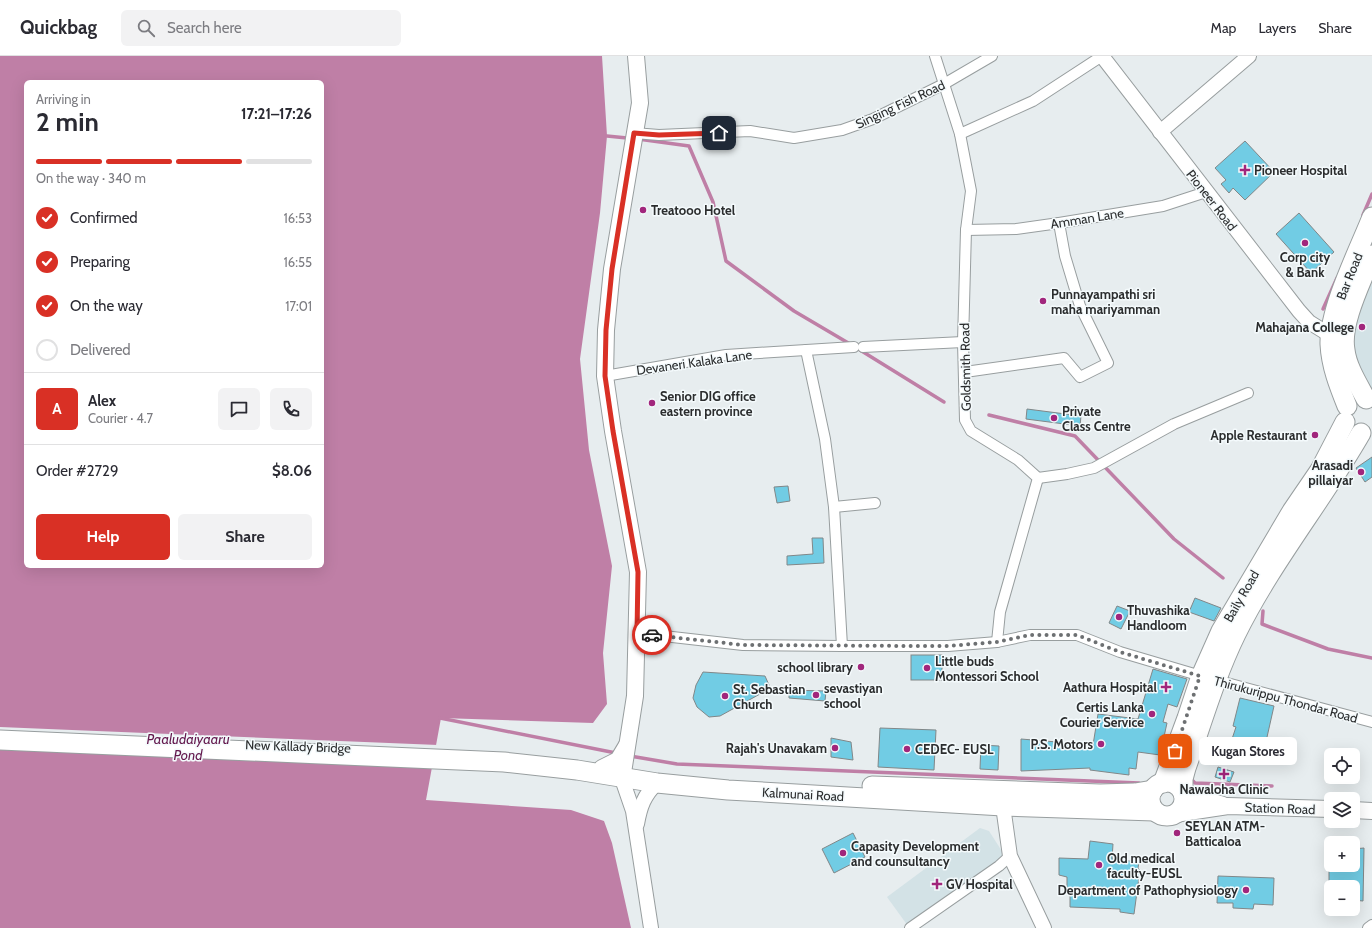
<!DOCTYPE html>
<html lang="en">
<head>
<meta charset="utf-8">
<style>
	body { margin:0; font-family:Cabin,sans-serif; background:#f2f2f3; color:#2b2b33; height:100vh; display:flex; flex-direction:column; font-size:15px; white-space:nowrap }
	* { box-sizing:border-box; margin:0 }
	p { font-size:13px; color:#7c7c81 }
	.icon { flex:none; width:22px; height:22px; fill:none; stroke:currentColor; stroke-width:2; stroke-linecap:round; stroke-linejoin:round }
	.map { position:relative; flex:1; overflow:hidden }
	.panel { position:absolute; left:24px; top:24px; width:300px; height:488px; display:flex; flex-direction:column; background:#fff; border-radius:6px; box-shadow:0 4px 16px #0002 }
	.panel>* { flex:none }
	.controls { position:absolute; left:1324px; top:692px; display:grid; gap:8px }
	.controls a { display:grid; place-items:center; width:36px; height:36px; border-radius:6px; background:#fff; box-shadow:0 4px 16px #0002; font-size:20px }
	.pin { position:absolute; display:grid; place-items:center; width:34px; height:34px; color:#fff; margin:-17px; border-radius:8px; box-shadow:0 2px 6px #0006 }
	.courier { position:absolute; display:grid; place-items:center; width:40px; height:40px; margin:-20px; border:3px solid #d93025; border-radius:50%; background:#fff; color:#222; box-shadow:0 1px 5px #0007 }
	.bubble { position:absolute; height:28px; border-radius:6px; background:#fff; box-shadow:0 4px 16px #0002; font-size:13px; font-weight:700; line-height:28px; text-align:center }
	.summary em { font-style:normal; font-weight:700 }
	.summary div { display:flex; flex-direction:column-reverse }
	.summary { display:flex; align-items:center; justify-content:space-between; height:68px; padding:0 12px }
	h1 { font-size:26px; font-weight:700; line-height:30px }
	.bar { display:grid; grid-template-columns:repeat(4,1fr); gap:6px 4px; align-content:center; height:48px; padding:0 12px }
	.bar i { height:5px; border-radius:3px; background:#e1e1e2 }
	.bar .active { background:#d93025 }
	.bar p { grid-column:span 4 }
	.line { display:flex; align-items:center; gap:10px; padding:0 12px; border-top:1px solid #e1e1e2 }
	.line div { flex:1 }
	.round { display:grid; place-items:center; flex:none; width:42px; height:42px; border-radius:6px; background:#f2f2f3 }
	ol { padding:0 12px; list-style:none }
	li { display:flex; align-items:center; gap:12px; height:44px }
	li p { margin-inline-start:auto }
	li .icon { padding:4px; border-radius:50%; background:#d93025; color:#fff; stroke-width:4 }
	li:last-child { color:#7c7c81 }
	li i { width:22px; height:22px; border:2px solid #e1e1e2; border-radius:50% }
	.cta { display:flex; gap:8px; margin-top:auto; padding:8px 12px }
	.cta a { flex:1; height:46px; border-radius:6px; background:#d93025; color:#fff; font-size:16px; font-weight:700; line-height:46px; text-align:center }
	.cta a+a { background:#f2f2f3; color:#2b2b33 }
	header { display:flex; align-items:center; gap:24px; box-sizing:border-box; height:56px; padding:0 20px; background:#fff; border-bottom:1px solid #e1e1e2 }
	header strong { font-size:19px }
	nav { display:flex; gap:22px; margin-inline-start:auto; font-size:14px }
	.search { width:280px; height:36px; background:#f2f2f3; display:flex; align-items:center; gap:10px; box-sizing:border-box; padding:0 14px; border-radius:6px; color:#7c7c81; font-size:15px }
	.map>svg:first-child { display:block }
	.built { fill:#d3e2e6 }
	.water { fill:#bf7fa6; fill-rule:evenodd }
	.pier { fill:#e7edef }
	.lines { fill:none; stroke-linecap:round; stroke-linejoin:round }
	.stream { stroke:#bf7fa6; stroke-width:3.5 }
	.building { fill:#71cce4; stroke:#818788 }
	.street-casing { stroke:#989e9f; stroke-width:12 }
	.secondary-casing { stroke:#989e9f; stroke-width:16 }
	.primary-casing { stroke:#989e9f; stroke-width:18 }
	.highway-casing { stroke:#989e9f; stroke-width:21 }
	.street { stroke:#fff; stroke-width:10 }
	.secondary { stroke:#fff; stroke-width:14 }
	.primary { stroke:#fff; stroke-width:16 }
	.highway { stroke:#fff; stroke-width:19 }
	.done { stroke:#6d7072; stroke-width:4; stroke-dasharray:0 7.2 }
	.route { stroke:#d93025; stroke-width:5 }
	.poi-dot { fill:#a1267c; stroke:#f4fafc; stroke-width:1.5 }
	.labels { text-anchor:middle; stroke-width:3; stroke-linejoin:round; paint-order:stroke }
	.street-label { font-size:13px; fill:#2b2d2e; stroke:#f4fafc }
	.poi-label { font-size:13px; font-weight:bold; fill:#2b2d2e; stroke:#f4fafc; text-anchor:start }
	.water-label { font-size:14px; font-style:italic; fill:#63174c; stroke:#f4fafc }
</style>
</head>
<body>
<header>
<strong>Quickbag</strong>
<div class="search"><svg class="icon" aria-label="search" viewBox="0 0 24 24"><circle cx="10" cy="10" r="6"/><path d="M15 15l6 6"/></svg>Search here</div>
<nav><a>Map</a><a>Layers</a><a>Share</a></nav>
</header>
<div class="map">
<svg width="1372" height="872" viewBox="0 0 1372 872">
	<rect width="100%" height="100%" fill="#e7edef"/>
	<!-- built -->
	<g class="built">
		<path d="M1372 212V333L1361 324 1349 284Z"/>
		<path d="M980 772 989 775 1005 800 908 870 887 841Z"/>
	</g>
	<!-- water -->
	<path class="water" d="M0 0H602L607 80 600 157 580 303 589 394 612 510 603 597 607 648 593 667 441 662 426 744 571 754 604 765 612 787 631 872H0ZM26 26H322V510H26Z"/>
	<!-- pier -->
	<path class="pier" d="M0 671 72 674 438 689 434 711 0 692Z"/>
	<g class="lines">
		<!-- stream -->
		<g class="stream">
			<path d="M607 80 627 82"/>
			<path d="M638 83 689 90 713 146 726 205 794 255 850 288"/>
			<path d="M1363 159 1372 138"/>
			<path d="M1323 253 1337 222"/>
			<path d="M860 294 944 346"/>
			<path d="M989 359 1075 380 1174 483 1223 522"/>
			<path d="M1263 555 1262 568 1328 593 1372 602"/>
			<path d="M440 662 616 697"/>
			<path d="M630 700 677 708 1139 727"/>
			<path d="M1189 721 1195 727 1272 730"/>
		</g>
	</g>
	<!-- building -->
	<g class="building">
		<path d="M1245 85 1274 116 1245 144 1233 132 1229 137 1221 128 1226 124 1215 112Z"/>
		<path d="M1299 157 1334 196 1311 217 1276 178Z"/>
		<path d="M1027 353 1081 360 1080 370 1026 363Z"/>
		<path d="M1372 401V421L1365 426 1356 412Z"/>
		<path d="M788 430 790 445 777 447 774 431Z"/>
		<path d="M812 482H823L824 507 787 509V500L813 498Z"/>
		<path d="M1195 542 1221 552 1214 565 1189 556Z"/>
		<path d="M1117 550 1130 555 1121 573 1109 567Z"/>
		<rect x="911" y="599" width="31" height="25"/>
		<path d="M1153 613 1187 623 1177 651 1168 648 1163 666 1167 667 1160 699 1138 696 1136 713 1129 712V719L1090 714V712L1021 715V683L1093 689 1098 658 1138 663Z"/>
		<path d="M703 616 765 620 769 629V637L760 638 720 660 709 661 697 651 693 642 696 629Z"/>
		<path d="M789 634 826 635 825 645 789 642Z"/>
		<path d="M1240 642 1274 650 1265 690 1232 683 1236 671 1233 670Z"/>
		<path d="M880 672 936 674 934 714 878 711Z"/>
		<path d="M831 682 851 686 853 704 831 701Z"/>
		<path d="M981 689 999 690 998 714 980 713Z"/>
		<path d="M1218 711 1234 716 1230 726 1215 721Z"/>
		<path d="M853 777 865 801 834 817 822 793Z"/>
		<path d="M1090 785 1113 788 1112 803 1139 806 1138 812 1140 814 1134 858 1120 856V853L1070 851V836L1067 834V821L1059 819V802L1088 803Z"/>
		<path d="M1364 792 1363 845 1353 844V831H1329V809H1353V793Z"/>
		<path d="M1218 820 1274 822 1273 849 1254 848 1253 853 1233 852V847H1217Z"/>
	</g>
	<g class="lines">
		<!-- street casing -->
		<g class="street-casing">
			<g id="street">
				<path d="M935 0 960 78 971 135 966 174 963 286 965 364 971 375 1018 404 1038 422 1000 556 997 586"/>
				<path d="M634 77 659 79 750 75 794 82 842 74 873 63 944 28 992 0"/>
				<path d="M960 78 1033 45 1102 0"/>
				<path d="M966 174 1016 173 1059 167 1163 150 1206 136"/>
				<path d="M863 291 963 286"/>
				<path d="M806 294 825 383 834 451 842 590"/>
				<path d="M965 316 1064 302 1080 321 1108 307 1080 250 1065 200 1059 167"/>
				<path d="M605 320 726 299 854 291"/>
				<path d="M1038 422 1067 418 1094 412 1174 368 1248 337"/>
				<path d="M834 451 875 447"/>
				<path d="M637 577 743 589 842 590H948L997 586 1030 579H1077L1120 596 1201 620 1372 666"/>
				<path d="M910 872 999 810 1010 800"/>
				<path d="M1368 872 1372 869"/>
			</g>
		</g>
		<!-- secondary casing -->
		<g class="secondary-casing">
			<g id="secondary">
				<path d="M1102 0 1299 255 1309 266 1330 279"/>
				<path d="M1160 76 1249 0"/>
				<path d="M622 723 633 755 651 872"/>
				<path d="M1003 750 1010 800 1044 872"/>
				<path d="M637 768C640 751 644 739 657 727"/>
			</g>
		</g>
		<!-- primary casing -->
		<g class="primary-casing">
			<g id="primary">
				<path d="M602 712 618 704 627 689"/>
				<path d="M622 723 635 640 638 516 613 375 605 320 606 274 612 213 640 47 636 0"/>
				<path d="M1183 737 1223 749"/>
				<path d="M1353 754 1372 755"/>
				<path d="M1175 758 1228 750 1331 753"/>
			</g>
		</g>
		<!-- highway casing -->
		<g class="highway-casing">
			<g id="highway">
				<path d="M1366 343C1358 328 1347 311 1345 294 1340 267 1362 225 1372 199"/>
				<path d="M1347 350C1339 330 1331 310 1330 288 1329 253 1359 194 1372 161"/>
				<path d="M0 684 504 706 577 714 657 727 728 734 1003 750 1154 755"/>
				<circle cx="1167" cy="743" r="17"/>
				<path d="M1163 727 1187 662 1201 620 1221 575 1292 455 1320 414 1345 366"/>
				<path d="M872 730 1100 738 1135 737 1153 734"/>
				<path d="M1183 737V723L1186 712C1202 667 1215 621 1236 578 1271 507 1322 445 1361 377"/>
			</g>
		</g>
		<!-- street -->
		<use href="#street" class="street"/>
		<!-- secondary -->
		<use href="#secondary" class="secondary"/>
		<!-- primary -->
		<use href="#primary" class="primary"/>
		<!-- highway -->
		<use href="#highway" class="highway"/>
	</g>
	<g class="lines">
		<!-- done -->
		<path class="done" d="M652 579 743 589 918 590H948L997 586 1030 579H1077L1120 596 1200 620 1175 695"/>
		<!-- route -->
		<path class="route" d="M652 579 637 577 638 516 613 375 605 320 606 274 612 213 634 77 659 79 719 77"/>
	</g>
	<!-- markers -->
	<g class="poi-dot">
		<path d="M1243 108h4v4h4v4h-4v4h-4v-4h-4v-4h4z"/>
		<circle cx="643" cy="154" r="4"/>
		<circle cx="1305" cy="187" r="4"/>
		<circle cx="1043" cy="245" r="4"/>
		<circle cx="1362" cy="271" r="4"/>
		<circle cx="652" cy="347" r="4"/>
		<circle cx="1054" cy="362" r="4"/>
		<circle cx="1315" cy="379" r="4"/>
		<circle cx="1361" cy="416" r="4"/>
		<circle cx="1119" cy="561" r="4"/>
		<circle cx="861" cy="611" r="4"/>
		<circle cx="927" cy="612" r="4"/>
		<path d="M1164 625h4v4h4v4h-4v4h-4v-4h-4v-4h4z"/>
		<circle cx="816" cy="639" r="4"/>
		<circle cx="725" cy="640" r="4"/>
		<circle cx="1152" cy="658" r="4"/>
		<circle cx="1101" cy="688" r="4"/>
		<circle cx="835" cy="692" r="4"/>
		<circle cx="907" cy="693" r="4"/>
		<path d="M1222 712h4v4h4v4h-4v4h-4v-4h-4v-4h4z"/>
		<circle cx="1177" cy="777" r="4"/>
		<circle cx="843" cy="797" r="4"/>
		<circle cx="1099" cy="809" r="4"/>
		<path d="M935 822h4v4h4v4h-4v4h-4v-4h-4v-4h4z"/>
		<circle cx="1246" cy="834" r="4"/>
	</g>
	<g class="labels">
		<!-- street labels -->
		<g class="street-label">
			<text transform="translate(900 48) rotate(-25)" y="5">Singing Fish Road</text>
			<text transform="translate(1212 144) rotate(52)" y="5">Pioneer Road</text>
			<text transform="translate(1087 162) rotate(-9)" y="5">Amman Lane</text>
			<text transform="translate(1349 220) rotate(-68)" y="5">Bar Road</text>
			<text transform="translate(694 306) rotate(-8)" y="5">Devaneri Kalaka Lane</text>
			<text transform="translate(965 311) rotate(-91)" y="5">Goldsmith Road</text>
			<text transform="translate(1241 540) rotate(-60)" y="5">Baily Road</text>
			<text transform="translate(1286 643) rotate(15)" y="5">Thirukurippu Thondar Road</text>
			<text transform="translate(298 690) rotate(2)" y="5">New Kallady Bridge</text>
			<text transform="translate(803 738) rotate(3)" y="5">Kalmunai Road</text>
			<text transform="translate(1280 752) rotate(2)" y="5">Station Road</text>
		</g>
		<!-- poi labels -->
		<g class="poi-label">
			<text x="1254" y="119">Pioneer Hospital</text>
			<text x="651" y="159">Treatooo Hotel</text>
			<text x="1305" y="206" text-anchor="middle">Corp city<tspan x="1305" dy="15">&amp; Bank</tspan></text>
			<text x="1051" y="243">Punnayampathi sri<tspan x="1051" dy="15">maha mariyamman</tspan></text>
			<text x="1354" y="276" text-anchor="end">Mahajana College</text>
			<text x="660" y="345">Senior DIG office<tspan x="660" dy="15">eastern province</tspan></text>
			<text x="1062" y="360">Private<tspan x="1062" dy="15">Class Centre</tspan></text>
			<text x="1307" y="384" text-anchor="end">Apple Restaurant</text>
			<text x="1353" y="414" text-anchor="end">Arasadi<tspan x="1353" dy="15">pillaiyar</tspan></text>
			<text x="1127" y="559">Thuvashika<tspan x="1127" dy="15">Handloom</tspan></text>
			<text x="935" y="610">Little buds<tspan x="935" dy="15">Montessori School</tspan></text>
			<text x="853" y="616" text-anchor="end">school library</text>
			<text x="1157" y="636" text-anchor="end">Aathura Hospital</text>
			<text x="824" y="637">sevastiyan<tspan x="824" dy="15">school</tspan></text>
			<text x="733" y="638">St. Sebastian<tspan x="733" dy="15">Church</tspan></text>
			<text x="1144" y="656" text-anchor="end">Certis Lanka<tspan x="1144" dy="15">Courier Service</tspan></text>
			<text x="1093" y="693" text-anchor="end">P.S. Motors</text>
			<text x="827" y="697" text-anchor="end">Rajah's Unavakam</text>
			<text x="915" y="698">CEDEC- EUSL</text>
			<text x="1224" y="738" text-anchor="middle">Nawaloha Clinic</text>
			<text x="1185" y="775">SEYLAN ATM-<tspan x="1185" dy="15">Batticaloa</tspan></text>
			<text x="851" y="795">Capasity Development<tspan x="851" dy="15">and counsultancy</tspan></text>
			<text x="1107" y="807">Old medical<tspan x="1107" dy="15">faculty-EUSL</tspan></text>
			<text x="946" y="833">GV Hospital</text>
			<text x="1238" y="839" text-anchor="end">Department of Pathophysiology</text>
		</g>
		<!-- water labels -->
		<g class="water-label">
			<text x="188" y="688">Paaludaiyaaru<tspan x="188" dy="16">Pond</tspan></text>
		</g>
	</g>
</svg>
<div class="controls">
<a><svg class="icon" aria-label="locate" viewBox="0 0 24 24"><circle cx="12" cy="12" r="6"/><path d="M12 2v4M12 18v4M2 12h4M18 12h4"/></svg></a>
<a><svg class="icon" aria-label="layers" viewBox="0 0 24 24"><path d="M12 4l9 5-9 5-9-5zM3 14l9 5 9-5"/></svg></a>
<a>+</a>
<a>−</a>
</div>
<div class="pin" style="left:1175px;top:695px;background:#ea580c"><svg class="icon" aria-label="bag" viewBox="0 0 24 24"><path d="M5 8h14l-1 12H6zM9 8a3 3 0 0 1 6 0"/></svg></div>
<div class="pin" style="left:719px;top:77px;background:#1f2937"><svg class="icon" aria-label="home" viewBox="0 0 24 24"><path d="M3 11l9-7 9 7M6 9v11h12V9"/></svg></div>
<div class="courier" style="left:652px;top:579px"><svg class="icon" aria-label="car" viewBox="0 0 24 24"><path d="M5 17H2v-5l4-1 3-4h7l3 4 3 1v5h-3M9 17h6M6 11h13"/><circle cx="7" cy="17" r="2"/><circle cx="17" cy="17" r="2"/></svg></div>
<div class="bubble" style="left:1199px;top:681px;width:98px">Kugan Stores</div>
<section class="panel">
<div class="summary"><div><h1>2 min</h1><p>Arriving in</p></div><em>17:21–17:26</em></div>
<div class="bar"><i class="active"></i><i class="active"></i><i class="active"></i><i></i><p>On the way · 340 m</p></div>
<ol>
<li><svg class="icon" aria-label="check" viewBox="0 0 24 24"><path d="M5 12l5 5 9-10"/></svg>Confirmed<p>16:53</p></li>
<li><svg class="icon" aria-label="check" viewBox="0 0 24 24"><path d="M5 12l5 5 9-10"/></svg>Preparing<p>16:55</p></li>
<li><svg class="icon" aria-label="check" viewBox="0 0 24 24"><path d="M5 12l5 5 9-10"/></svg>On the way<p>17:01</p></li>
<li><i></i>Delivered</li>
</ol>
<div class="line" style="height:72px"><b class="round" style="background:#d93025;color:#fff">A</b><div><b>Alex</b><p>Courier · 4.7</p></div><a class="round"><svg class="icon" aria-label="chat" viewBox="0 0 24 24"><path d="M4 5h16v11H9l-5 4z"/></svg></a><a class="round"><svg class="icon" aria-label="phone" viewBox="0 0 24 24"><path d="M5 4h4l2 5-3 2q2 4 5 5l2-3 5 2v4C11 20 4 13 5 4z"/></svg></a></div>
<div class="line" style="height:52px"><div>Order #2729</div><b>$8.06</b></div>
<div class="cta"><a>Help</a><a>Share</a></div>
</section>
</div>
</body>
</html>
